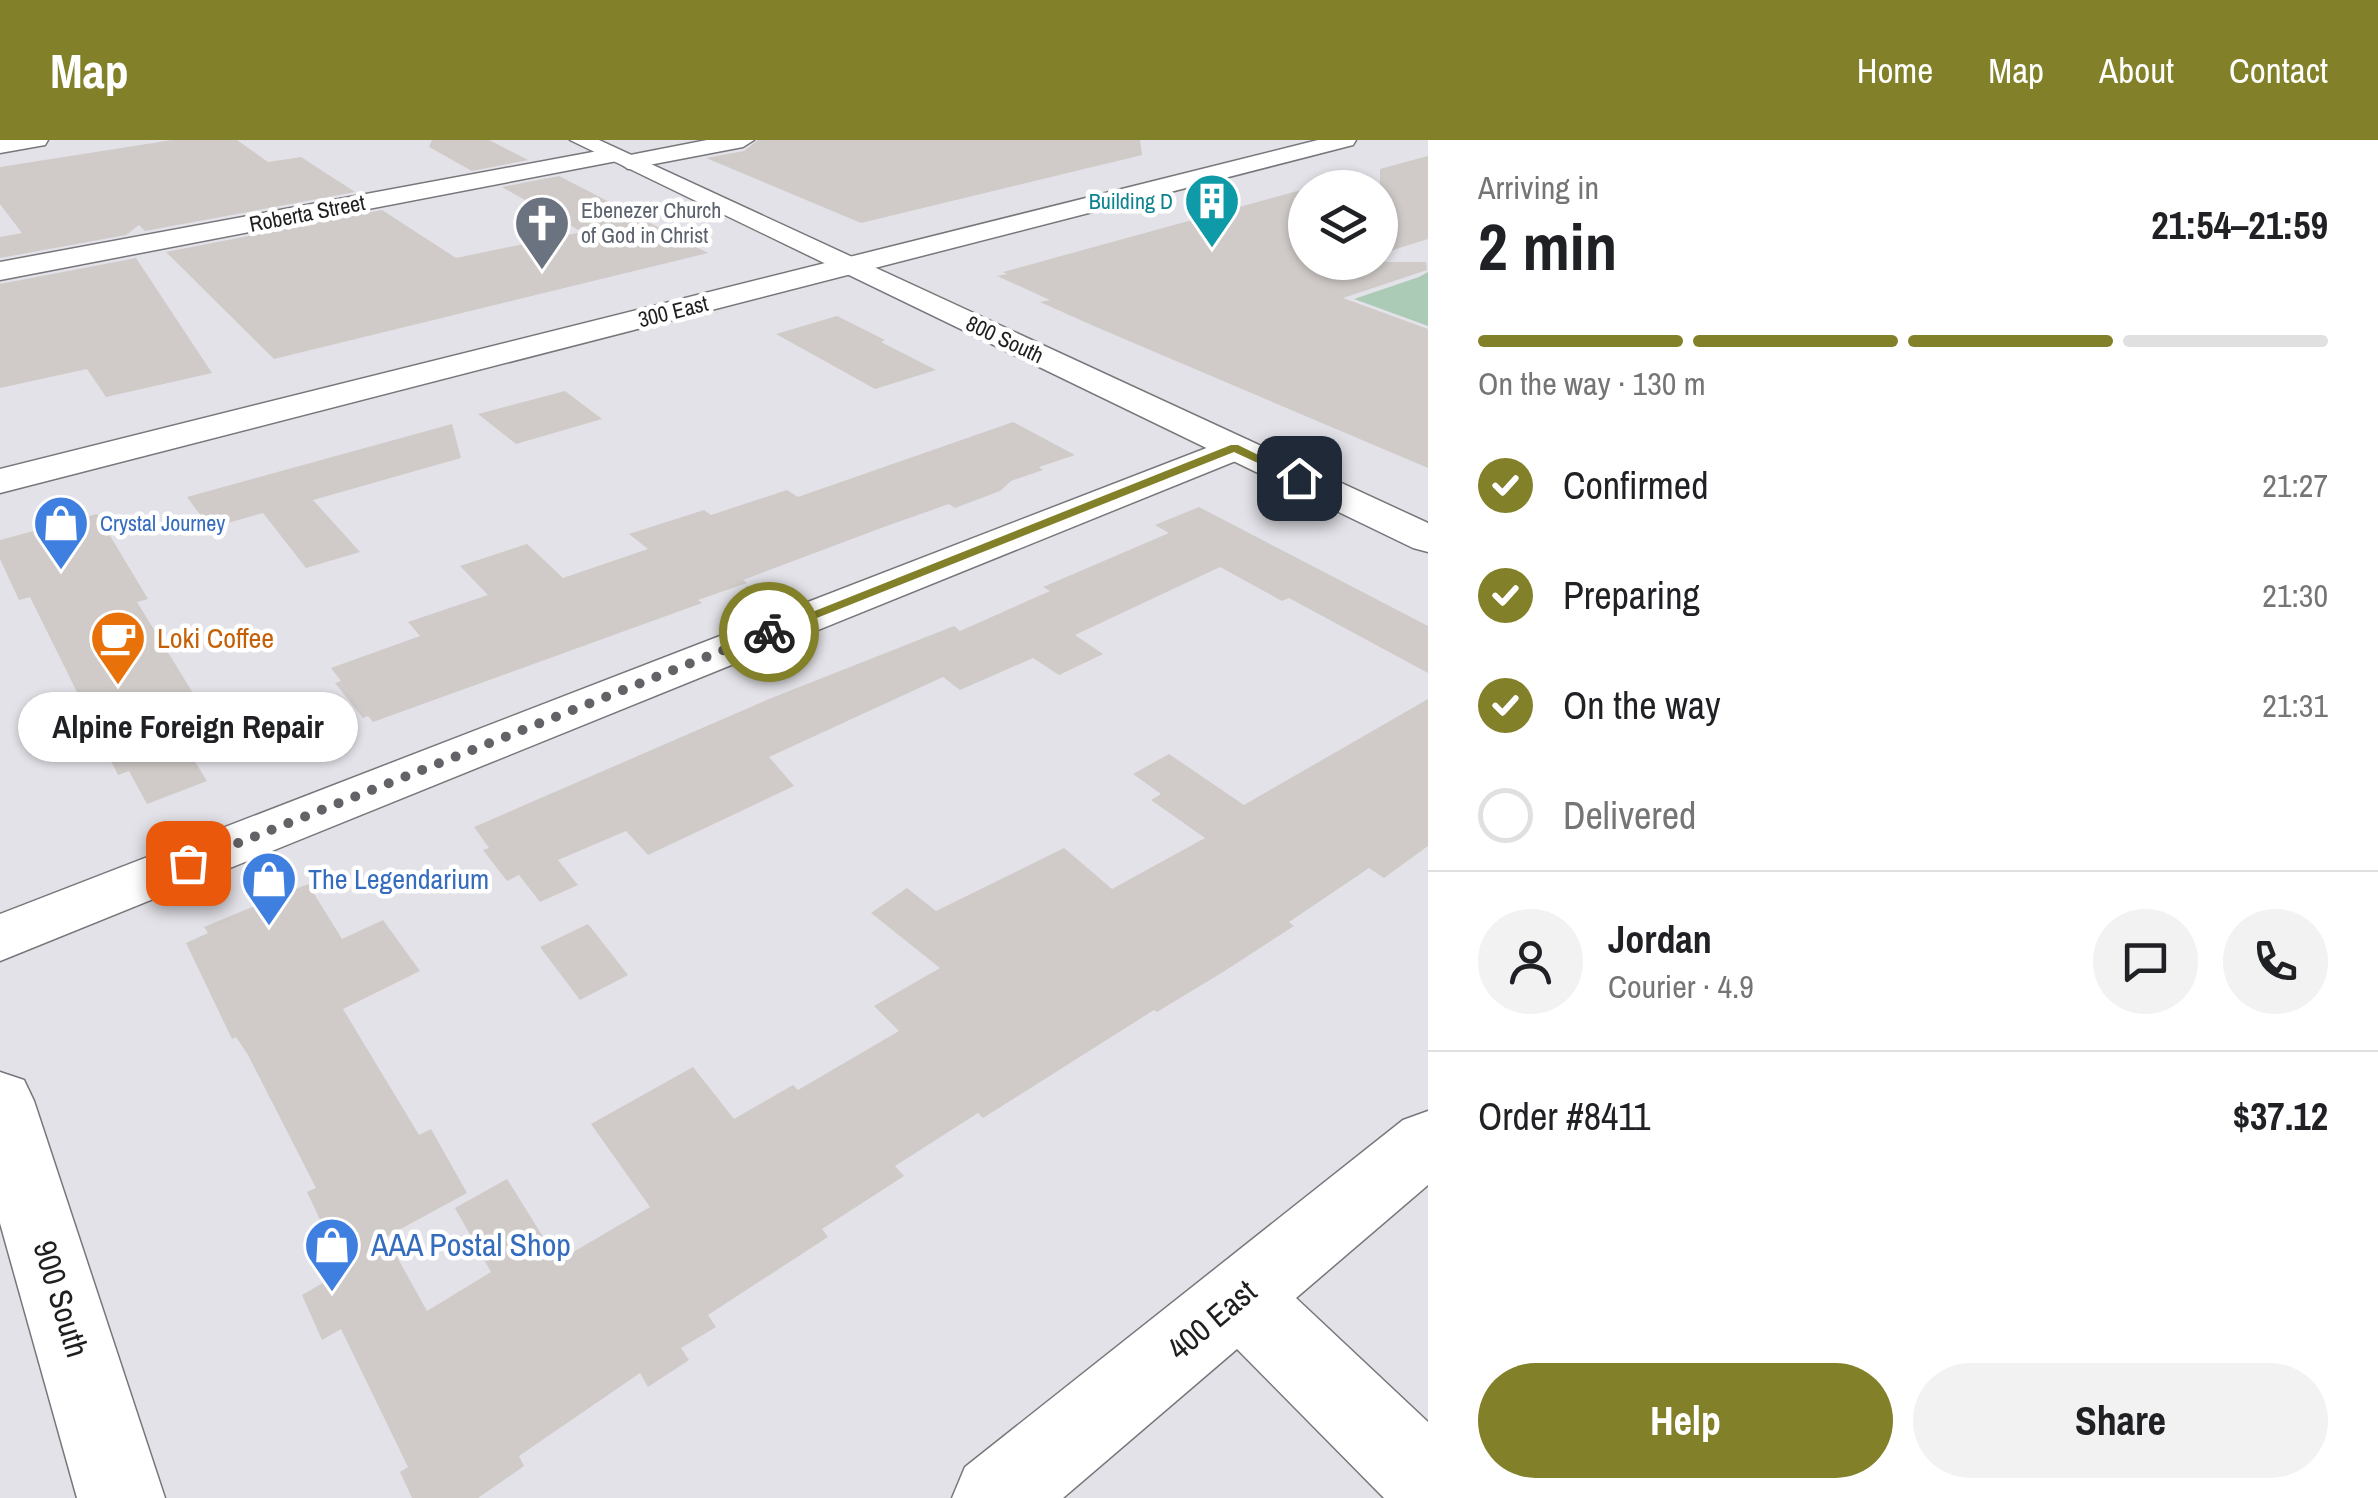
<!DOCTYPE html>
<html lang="en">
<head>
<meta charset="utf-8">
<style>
	body { margin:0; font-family:"Archivo Narrow",sans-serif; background:#f2f2f2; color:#202124; height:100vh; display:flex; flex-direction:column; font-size:38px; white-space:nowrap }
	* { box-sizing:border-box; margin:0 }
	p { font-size:32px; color:#757577 }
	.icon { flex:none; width:55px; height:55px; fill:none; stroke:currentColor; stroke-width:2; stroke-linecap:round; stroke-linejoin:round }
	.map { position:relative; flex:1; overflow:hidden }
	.panel { display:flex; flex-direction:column; background:#fff; width:950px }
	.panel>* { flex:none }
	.tools { position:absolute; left:1288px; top:30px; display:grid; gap:20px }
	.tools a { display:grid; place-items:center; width:110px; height:110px; border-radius:50%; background:#fff; box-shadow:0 2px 8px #0004; font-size:50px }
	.pin { position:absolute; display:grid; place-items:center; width:85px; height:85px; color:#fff; margin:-42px; border-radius:20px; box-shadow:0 5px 15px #0006 }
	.courier { position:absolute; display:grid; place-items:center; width:100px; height:100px; margin:-50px; border:8px solid #828028; border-radius:50%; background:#fff; color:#222; box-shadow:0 2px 12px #0007 }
	.bubble { position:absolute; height:70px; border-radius:35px; background:#fff; box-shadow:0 2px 8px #0004; font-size:32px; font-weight:700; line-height:70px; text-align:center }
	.headline em { font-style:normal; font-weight:700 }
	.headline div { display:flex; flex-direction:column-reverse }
	.headline { display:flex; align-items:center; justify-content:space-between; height:170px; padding:0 50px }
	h1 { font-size:65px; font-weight:700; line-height:75px }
	.bar { display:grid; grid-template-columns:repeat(4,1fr); gap:15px 10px; align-content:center; height:120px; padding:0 50px }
	.bar i { height:12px; border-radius:8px; background:#e0e0e0 }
	.bar .on { background:#828028 }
	.bar p { grid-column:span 4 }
	.line { display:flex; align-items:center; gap:25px; padding:0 50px; border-top:2px solid #e0e0e0 }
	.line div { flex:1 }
	.round { display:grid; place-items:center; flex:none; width:105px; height:105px; border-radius:52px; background:#f2f2f2 }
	ol { padding:0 50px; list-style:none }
	li { display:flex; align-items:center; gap:30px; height:110px }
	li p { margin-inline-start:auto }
	li .icon { padding:10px; border-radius:50%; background:#828028; color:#fff; stroke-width:4 }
	li:last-child { color:#757577 }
	li i { width:55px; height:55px; border:5px solid #e0e0e0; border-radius:50% }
	.action { display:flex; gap:20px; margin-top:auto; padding:20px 50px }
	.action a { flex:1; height:115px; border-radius:60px; background:#828028; color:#fff; font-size:40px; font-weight:700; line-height:115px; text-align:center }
	.action a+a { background:#f2f2f2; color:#202124 }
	header { display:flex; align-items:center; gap:60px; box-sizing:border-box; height:140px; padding:0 50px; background:#828028; color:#fff }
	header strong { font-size:48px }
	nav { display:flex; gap:55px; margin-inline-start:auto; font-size:35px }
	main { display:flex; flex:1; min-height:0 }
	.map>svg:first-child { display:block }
	.green { fill:#abcbb7 }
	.building { fill:#d0cbc8 }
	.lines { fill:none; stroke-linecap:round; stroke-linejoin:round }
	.minor-casing { stroke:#77777b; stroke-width:3 }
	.major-casing { stroke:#77777b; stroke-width:3 }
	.minor { fill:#fff; fill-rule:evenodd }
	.major { fill:#fff; fill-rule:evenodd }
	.route { fill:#828028 }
	.done { stroke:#636367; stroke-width:10; stroke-dasharray:0 18 }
	.labels { text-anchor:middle; stroke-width:9; stroke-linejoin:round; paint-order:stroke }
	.far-culture-label { font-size:22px; fill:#0d838f; stroke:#fff; text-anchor:end }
	.far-worship-label { font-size:22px; fill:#5b616d; stroke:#fff; text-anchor:start }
	.far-street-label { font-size:22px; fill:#1f1f21; stroke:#fff }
	.far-shop-label { font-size:22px; fill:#366cbe; stroke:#fff; text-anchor:start }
	.food-label { font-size:28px; fill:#c56008; stroke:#fff; text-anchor:start }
	.shop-label { font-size:28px; fill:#366cbe; stroke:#fff; text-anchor:start }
	.near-shop-label { font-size:32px; fill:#366cbe; stroke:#fff; text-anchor:start }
	.near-street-label { font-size:32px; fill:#1f1f21; stroke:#fff }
</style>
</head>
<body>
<header>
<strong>Map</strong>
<nav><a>Home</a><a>Map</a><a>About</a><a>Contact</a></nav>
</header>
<main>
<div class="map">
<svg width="1428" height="1358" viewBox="0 0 1428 1358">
	<rect width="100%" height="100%" fill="#e2e2e8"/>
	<!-- green -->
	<path class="green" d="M1428 132V186L1354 159 1419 137Z"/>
	<!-- building -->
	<g class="building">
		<path d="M172 0H237L268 22 301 17 355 52 145 91 139 85 126 95 0 118V97L22 93 0 64V27Z"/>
		<path d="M432 0H489L528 20 472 31 429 7Z"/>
		<path d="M758 0H1140L1142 15 861 83 706 18 744 11Z"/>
		<path d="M1428 16V99L1380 114V29Z"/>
		<path d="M559 36 708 113 274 219 166 112 382 70 456 118 582 92 502 47Z"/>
		<path d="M1305 49V122H1426L1427 130 1343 158 1428 189V328L1096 187 1040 162 1050 160 997 136 1007 134 1003 132Z"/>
		<path d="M136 118 212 233 106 257 87 229 0 248V144Z"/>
		<path d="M837 176 885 200 881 202 936 230 875 249 776 194Z"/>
		<path d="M565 251 602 279 516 304 478 274Z"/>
		<path d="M1013 282 1075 315 1039 327 1043 330 1011 341 1000 351 955 368 949 364 881 388 743 440 747 443 698 460 702 463 373 582 368 576 363 578 335 543 341 541 331 528 420 496 408 482 488 455 460 426 527 404 563 438 648 409 629 394 704 370 711 375 787 350 798 357Z"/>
		<path d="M452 284 461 318 313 360 360 412 306 428 263 373 210 388 187 357Z"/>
		<path d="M1199 367 1428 486V533L1289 458 1282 461 1220 427 1075 495 1103 514 1059 535 1033 518 960 550 943 537 769 617 794 646 648 715 626 691 558 720 578 745 540 762 519 735 507 741 483 710 489 708 474 687 769 559 954 486 960 491 1050 451 1043 447 1169 393 1155 385Z"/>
		<path d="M97 374 148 459 137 462 220 597 187 609 207 641 147 664 129 631 118 635 30 457 19 460 0 419V400Z"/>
		<path d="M1428 559V706L1384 738 1369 728 1289 782 1294 786 1223 832 1157 872 1154 870 983 978 978 973 895 1026 904 1036 822 1089 828 1097 708 1175 716 1187 681 1208 689 1220 648 1247 640 1233 519 1316 524 1326 478 1358H412L400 1332 408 1327 341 1189 322 1200 302 1155 344 1131 307 1052 316 1048 248 915 236 897 232 899 186 803 208 793 204 787 308 744 342 799 383 780 420 831 343 869 419 995 431 989 467 1053 386 1097 427 1171 491 1132 455 1068 507 1039 558 1121 650 1067 591 984 693 927 734 979 793 945 798 950 899 891 874 866 940 828 871 773 907 748 936 771 1064 708 1112 749 1205 698 1151 660 1161 654 1133 634 1169 614 1244 665Z"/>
		<path d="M588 784 628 835 580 860 540 807Z"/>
	</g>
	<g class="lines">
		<!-- minor casing -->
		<g class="minor-casing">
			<g id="minor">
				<path d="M0 0H48L45 5 0 13Z"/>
				<path d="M707 0H754L743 7 628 29 617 21 0 140V122L614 8 625 16Z"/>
				<path d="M1318 0H1356L1353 5 0 353V329Z"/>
				<path d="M1235 297 1248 300 1254 308 1248 316 0 821V774Z"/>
				<path d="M0 932 24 940 34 961 165 1358H77L0 1083Z"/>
				<path d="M1428 971V1045L1296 1158 1428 1282V1358H1384L1237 1209 1063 1358H952L965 1327 1403 980Z"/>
			</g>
		</g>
		<!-- major casing -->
		<g class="major-casing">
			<path id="major" d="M570 0H599L1428 383V412L1413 408Z"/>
		</g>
		<!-- minor -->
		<use href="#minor" class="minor"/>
		<!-- major -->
		<use href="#major" class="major"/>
	</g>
	<!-- route -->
	<path class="route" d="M1231 305H1238L1305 338 1295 340 1234 312 774 495 762 492Z"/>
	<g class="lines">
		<!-- done -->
		<path class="done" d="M188 723 769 492"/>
	</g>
	<!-- icons -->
	<defs>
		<g id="building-pin" transform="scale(2.875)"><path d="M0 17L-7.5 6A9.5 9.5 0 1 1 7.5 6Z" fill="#0f9aa8" stroke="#fff"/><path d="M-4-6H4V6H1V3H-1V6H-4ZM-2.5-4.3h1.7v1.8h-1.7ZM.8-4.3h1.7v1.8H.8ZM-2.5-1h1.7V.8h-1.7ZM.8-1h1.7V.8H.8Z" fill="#fff"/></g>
		<g id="church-pin" transform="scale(2.875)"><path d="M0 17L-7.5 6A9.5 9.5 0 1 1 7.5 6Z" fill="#6b7280" stroke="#fff"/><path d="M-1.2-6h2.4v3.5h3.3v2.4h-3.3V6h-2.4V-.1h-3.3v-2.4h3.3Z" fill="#fff"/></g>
		<g id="shop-pin" transform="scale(2.875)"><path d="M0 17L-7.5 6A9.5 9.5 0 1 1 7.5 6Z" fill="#3f7fe0" stroke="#fff"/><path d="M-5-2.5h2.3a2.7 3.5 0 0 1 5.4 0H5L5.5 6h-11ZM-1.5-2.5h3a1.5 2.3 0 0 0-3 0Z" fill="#fff"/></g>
		<g id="cafe-pin" transform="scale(2.875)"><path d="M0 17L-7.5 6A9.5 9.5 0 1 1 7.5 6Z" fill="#e8710a" stroke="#fff"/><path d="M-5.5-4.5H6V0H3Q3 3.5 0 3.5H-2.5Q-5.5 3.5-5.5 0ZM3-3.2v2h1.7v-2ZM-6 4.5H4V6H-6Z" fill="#fff"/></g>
	</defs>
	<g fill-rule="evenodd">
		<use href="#building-pin" x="1212" y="61"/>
		<use href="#church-pin" x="542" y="83"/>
		<use href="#shop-pin" x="61" y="383"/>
		<use href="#cafe-pin" x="118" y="498"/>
		<use href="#shop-pin" x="269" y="739"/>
		<use href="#shop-pin" x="332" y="1105"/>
	</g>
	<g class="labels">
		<!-- far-culture labels -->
		<g class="far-culture-label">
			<text x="1173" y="69">Building D</text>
		</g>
		<!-- far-worship labels -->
		<g class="far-worship-label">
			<text x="581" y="78">Ebenezer Church<tspan x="581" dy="25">of God in Christ</tspan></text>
		</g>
		<!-- far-street labels -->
		<g class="far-street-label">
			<text transform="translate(307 73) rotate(-11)" y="8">Roberta Street</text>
			<text transform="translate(673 171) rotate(-14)" y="8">300 East</text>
			<text transform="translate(1005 199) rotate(25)" y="8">800 South</text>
		</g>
		<!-- far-shop labels -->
		<g class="far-shop-label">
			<text x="100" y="391">Crystal Journey</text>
		</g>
		<!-- food labels -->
		<g class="food-label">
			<text x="157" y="508">Loki Coffee</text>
		</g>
		<!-- shop labels -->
		<g class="shop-label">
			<text x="308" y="749">The Legendarium</text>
		</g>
		<!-- near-shop labels -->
		<g class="near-shop-label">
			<text x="371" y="1116">AAA Postal Shop</text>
		</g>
		<!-- near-street labels -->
		<g class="near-street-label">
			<text transform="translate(61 1159) rotate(73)" y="11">900 South</text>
			<text transform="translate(1212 1180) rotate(-40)" y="11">400 East</text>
		</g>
	</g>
</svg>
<div class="tools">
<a><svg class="icon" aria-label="layers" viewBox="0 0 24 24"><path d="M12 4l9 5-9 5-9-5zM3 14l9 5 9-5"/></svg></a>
</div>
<div class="pin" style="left:188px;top:723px;background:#ea580c"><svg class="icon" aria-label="bag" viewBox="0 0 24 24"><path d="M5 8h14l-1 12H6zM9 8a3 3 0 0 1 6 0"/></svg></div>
<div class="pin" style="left:1299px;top:338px;background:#1f2937"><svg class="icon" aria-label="home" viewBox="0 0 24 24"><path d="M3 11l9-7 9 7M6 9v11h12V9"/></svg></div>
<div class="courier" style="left:769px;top:492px"><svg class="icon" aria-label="bike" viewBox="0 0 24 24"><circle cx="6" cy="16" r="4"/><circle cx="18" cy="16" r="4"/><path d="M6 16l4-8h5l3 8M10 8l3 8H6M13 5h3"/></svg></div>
<div class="bubble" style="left:18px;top:552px;width:340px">Alpine Foreign Repair</div>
</div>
<section class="panel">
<div class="headline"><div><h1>2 min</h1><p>Arriving in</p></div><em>21:54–21:59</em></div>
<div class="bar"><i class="on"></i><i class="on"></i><i class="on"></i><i></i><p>On the way · 130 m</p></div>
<ol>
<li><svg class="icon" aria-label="check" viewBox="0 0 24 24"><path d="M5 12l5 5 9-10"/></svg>Confirmed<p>21:27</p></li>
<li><svg class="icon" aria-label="check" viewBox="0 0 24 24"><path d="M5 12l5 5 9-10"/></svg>Preparing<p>21:30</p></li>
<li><svg class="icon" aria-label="check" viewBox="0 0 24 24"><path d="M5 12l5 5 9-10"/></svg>On the way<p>21:31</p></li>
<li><i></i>Delivered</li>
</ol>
<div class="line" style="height:180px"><a class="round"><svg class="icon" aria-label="person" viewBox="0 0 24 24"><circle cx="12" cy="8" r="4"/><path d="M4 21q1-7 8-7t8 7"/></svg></a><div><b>Jordan</b><p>Courier · 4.9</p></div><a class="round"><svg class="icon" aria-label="chat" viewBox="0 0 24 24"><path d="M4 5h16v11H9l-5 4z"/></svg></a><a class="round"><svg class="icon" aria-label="phone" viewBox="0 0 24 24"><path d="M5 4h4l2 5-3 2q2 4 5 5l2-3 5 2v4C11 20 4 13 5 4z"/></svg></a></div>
<div class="line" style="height:130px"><div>Order #8411</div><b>$37.12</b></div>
<div class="action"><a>Help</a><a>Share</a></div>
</section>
</main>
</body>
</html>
